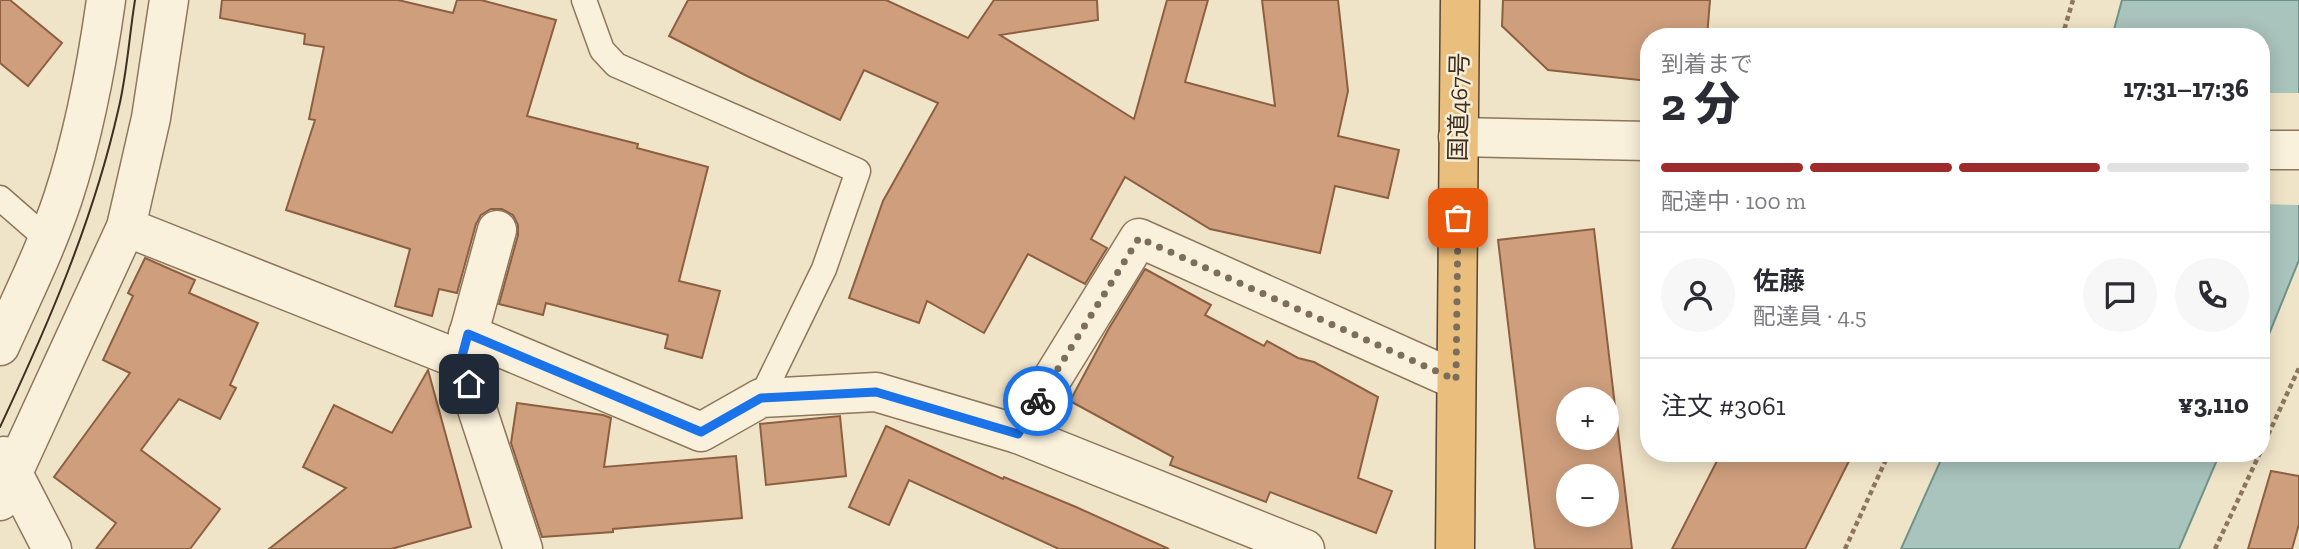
<!DOCTYPE html>
<html lang="ja">
<head>
<meta charset="utf-8">
<style>
	body { margin:0; font-family:"Zilla Slab","Noto Sans JP",serif; background:#f7f7f7; color:#2b2b33; height:100vh; display:flex; flex-direction:column; font-size:26px; white-space:nowrap }
	* { box-sizing:border-box; margin:0 }
	p { font-size:23px; color:#7c7c81 }
	.icon { flex:none; width:38px; height:38px; fill:none; stroke:currentColor; stroke-width:2; stroke-linecap:round; stroke-linejoin:round }
	.map { position:relative; flex:1; overflow:hidden }
	.side { position:absolute; left:1640px; top:28px; width:630px; height:434px; display:flex; flex-direction:column; background:#fff; border-radius:28px; box-shadow:0 4px 18px #0003 }
	.side>* { flex:none }
	.tools { position:absolute; left:1556px; top:387px; display:grid; gap:14px }
	.tools a { display:grid; place-items:center; width:63px; height:63px; border-radius:50%; background:#fff; box-shadow:0 4px 18px #0003; font-size:35px }
	.pin { position:absolute; display:grid; place-items:center; width:60px; height:60px; color:#fff; margin:-30px; border-radius:14px; box-shadow:0 4px 10px #0006 }
	.courier { position:absolute; display:grid; place-items:center; width:70px; height:70px; margin:-35px; border:5px solid #1a73e8; border-radius:50%; background:#fff; color:#222; box-shadow:0 2px 9px #0007 }
	.headline em { font-style:normal; font-weight:800 }
	.headline div { display:flex; flex-direction:column-reverse }
	.headline { display:flex; align-items:center; justify-content:space-between; height:119px; padding:0 21px }
	h1 { font-size:46px; font-weight:800; line-height:52px }
	.bar { display:grid; grid-template-columns:repeat(4,1fr); gap:10px 7px; align-content:center; height:84px; padding:0 21px }
	.bar i { height:9px; border-radius:5px; background:#e1e1e2 }
	.bar .active { background:#9e2a2b }
	.bar p { grid-column:span 4 }
	.line { display:flex; align-items:center; gap:18px; padding:0 21px; border-top:2px solid #e1e1e2 }
	.line div { flex:1 }
	.round { display:grid; place-items:center; flex:none; width:74px; height:74px; border-radius:37px; background:#f7f7f7 }
	.map>svg:first-child { display:block }
	.water { fill:#a9c4bc; stroke:#6f938a; stroke-width:2 }
	.pier { fill:#f0e4c8 }
	.building { fill:#cf9f7d; stroke:#8d5f41; stroke-width:2; fill-rule:evenodd }
	.lines { fill:none; stroke-linecap:round; stroke-linejoin:round }
	.service-casing { stroke:#8d765c; stroke-width:27 }
	.minor-casing { stroke:#8d765c; stroke-width:41 }
	.tertiary-casing { stroke:#8d765c; stroke-width:41 }
	.trunk-casing { stroke:#5b4430; stroke-width:41 }
	.path { stroke:#8d765c; stroke-width:4.5; stroke-dasharray:5 3.5; stroke-linecap:butt }
	.service { stroke:#faf1dc; stroke-width:24 }
	.minor { stroke:#faf1dc; stroke-width:38 }
	.tertiary { stroke:#faf1dc; stroke-width:38 }
	.trunk { stroke:#eabe7c; stroke-width:38 }
	.tram { stroke:#3d2e20; stroke-width:2 }
	.done { stroke:#7c6e5b; stroke-width:7; stroke-dasharray:0 12.6 }
	.route { stroke:#1a73e8; stroke-width:9 }
	.labels { text-anchor:middle; stroke-width:5; stroke-linejoin:round; paint-order:stroke }
	.street-label { font-size:24px; fill:#3d2e20; stroke:#f7eed8 }
</style>
</head>
<body>
<div class="map">
<svg width="2299" height="549" viewBox="0 0 2299 549">
	<rect width="100%" height="100%" fill="#f0e4c8"/>
	<!-- water -->
	<g class="water">
		<path d="M2122 0H2299V260L2261 354V37H2112Z"/>
		<path d="M1944 453H2220L2179 549H1901Z"/>
	</g>
	<!-- pier -->
	<path class="pier" d="M2261 93H2299V205L2261 204Z"/>
	<!-- building -->
	<g class="building">
		<path d="M0 0H10L62 43 28 86 0 63Z"/>
		<path d="M222 0H398L453 13 457 0H481L556 20 527 116 638 144 637 148 708 167 679 281 720 291 702 358 665 348 668 335 546 303 543 315 499 304 518 235V225L513 215 502 209H491L481 215 476 224 457 293 439 289 432 316 395 306 410 249 286 210 315 120 309 119 324 47 304 44 305 34 220 18Z"/>
		<path d="M688 0H886L968 38 994 0H1097L1098 20 1000 35 1134 119 1167 0H1208L1185 82 1275 106 1262 0H1338L1348 91 1338 136 1399 150 1388 198 1335 186 1320 253 1210 229 1125 177 1091 239 1107 248 1085 284 1028 254 984 333 927 301 919 323 849 298 883 201 938 103 864 70 840 120 747 76 669 36Z"/>
		<path d="M1503 0H1710L1707 37H1648V81L1548 70 1502 26Z"/>
		<path d="M1594 229 1632 549H1535L1498 240ZM1568 399H1606V438H1568ZM1568 476H1606V514H1568Z"/>
		<path d="M145 258 195 280 189 293 258 323 230 385 236 388 220 419 179 399 141 450 220 509 190 549H96L116 523 54 477 130 373 103 360 133 296 128 293Z"/>
		<path d="M1145 269 1211 305 1205 315 1264 346 1267 341 1298 358 1314 362 1378 397 1358 478 1392 491 1376 533 1270 492 1266 502 1170 465 1173 457 1070 401 1108 330Z"/>
		<path d="M428 370 471 527 391 549H269L346 488 303 467 334 405 392 433Z"/>
		<path d="M517 403 603 415 611 418 604 467 736 456 742 518 613 529V532L542 537 511 443Z"/>
		<path d="M840 416 846 476 766 485 760 424Z"/>
		<path d="M886 426 1003 479 1004 477 1076 507 1169 549H1059L909 480 889 525 849 507Z"/>
		<path d="M1721 453H1853L1805 549H1672Z"/>
		<path d="M2271 471 2299 476V524L2292 549H2248Z"/>
	</g>
	<g class="lines">
		<!-- service casing -->
		<g class="service-casing">
			<g id="service">
				<path d="M584 0 602 50 616 65 858 171 824 269 761 398"/>
				<path d="M0 198 47 239"/>
			</g>
		</g>
		<!-- minor casing -->
		<g class="minor-casing">
			<g id="minor">
				<path d="M126 227 461 360 523 549"/>
				<path d="M468 334 701 432 761 398 876 392 1018 434 1305 549"/>
				<path d="M0 346C22 297 46 249 63 198 83 137 97 64 106 0"/>
				<path d="M462 358 497 230"/>
				<path d="M1018 434 1139 238 1456 380"/>
				<path d="M4 456 52 549"/>
				<path d="M0 501 126 227 151 118 169 0"/>
			</g>
		</g>
		<!-- tertiary casing -->
		<g class="tertiary-casing">
			<g id="tertiary">
				<path d="M1458 137 1648 141"/>
				<path d="M2261 150H2299"/>
			</g>
		</g>
		<!-- trunk casing -->
		<g class="trunk-casing">
			<path id="trunk" d="M1455 549 1460 0"/>
		</g>
		<!-- path -->
		<g class="path">
			<path d="M2062 37 2073 0"/>
			<path d="M2261 450 2299 368"/>
			<path d="M1845 549 1889 453"/>
			<path d="M2215 549 2260 453"/>
		</g>
		<!-- service -->
		<use href="#service" class="service"/>
		<!-- minor -->
		<use href="#minor" class="minor"/>
		<!-- tertiary -->
		<use href="#tertiary" class="tertiary"/>
		<!-- trunk -->
		<use href="#trunk" class="trunk"/>
		<!-- tram -->
		<path class="tram" d="M0 427C48 325 93 221 118 111 127 75 129 37 135 0"/>
	</g>
	<g class="lines">
		<!-- done -->
		<path class="done" d="M1038 401 1139 238 1456 380 1458 218"/>
		<!-- route -->
		<path class="route" d="M469 384 461 360 468 334 701 432 761 398 876 392 1018 434 1038 401"/>
	</g>
	<g class="labels">
		<!-- street labels -->
		<g class="street-label">
			<text transform="translate(1459 107) rotate(-89)" y="8">国道467号</text>
		</g>
	</g>
</svg>
<div class="tools">
<a>+</a>
<a>−</a>
</div>
<div class="pin" style="left:1458px;top:218px;background:#ea580c"><svg class="icon" aria-label="bag" viewBox="0 0 24 24"><path d="M5 8h14l-1 12H6zM9 8a3 3 0 0 1 6 0"/></svg></div>
<div class="pin" style="left:469px;top:384px;background:#1f2937"><svg class="icon" aria-label="home" viewBox="0 0 24 24"><path d="M3 11l9-7 9 7M6 9v11h12V9"/></svg></div>
<div class="courier" style="left:1038px;top:401px"><svg class="icon" aria-label="bike" viewBox="0 0 24 24"><circle cx="6" cy="16" r="4"/><circle cx="18" cy="16" r="4"/><path d="M6 16l4-8h5l3 8M10 8l3 8H6M13 5h3"/></svg></div>
<section class="side">
<div class="headline"><div><h1>2 分</h1><p>到着まで</p></div><em>17:31–17:36</em></div>
<div class="bar"><i class="active"></i><i class="active"></i><i class="active"></i><i></i><p>配達中 · 100 m</p></div>
<div class="line" style="height:126px"><a class="round"><svg class="icon" aria-label="person" viewBox="0 0 24 24"><circle cx="12" cy="8" r="4"/><path d="M4 21q1-7 8-7t8 7"/></svg></a><div><b>佐藤</b><p>配達員 · 4.5</p></div><a class="round"><svg class="icon" aria-label="chat" viewBox="0 0 24 24"><path d="M4 5h16v11H9l-5 4z"/></svg></a><a class="round"><svg class="icon" aria-label="phone" viewBox="0 0 24 24"><path d="M5 4h4l2 5-3 2q2 4 5 5l2-3 5 2v4C11 20 4 13 5 4z"/></svg></a></div>
<div class="line" style="height:91px"><div>注文 #3061</div><b>¥3,110</b></div>
</section>
</div>
</body>
</html>
